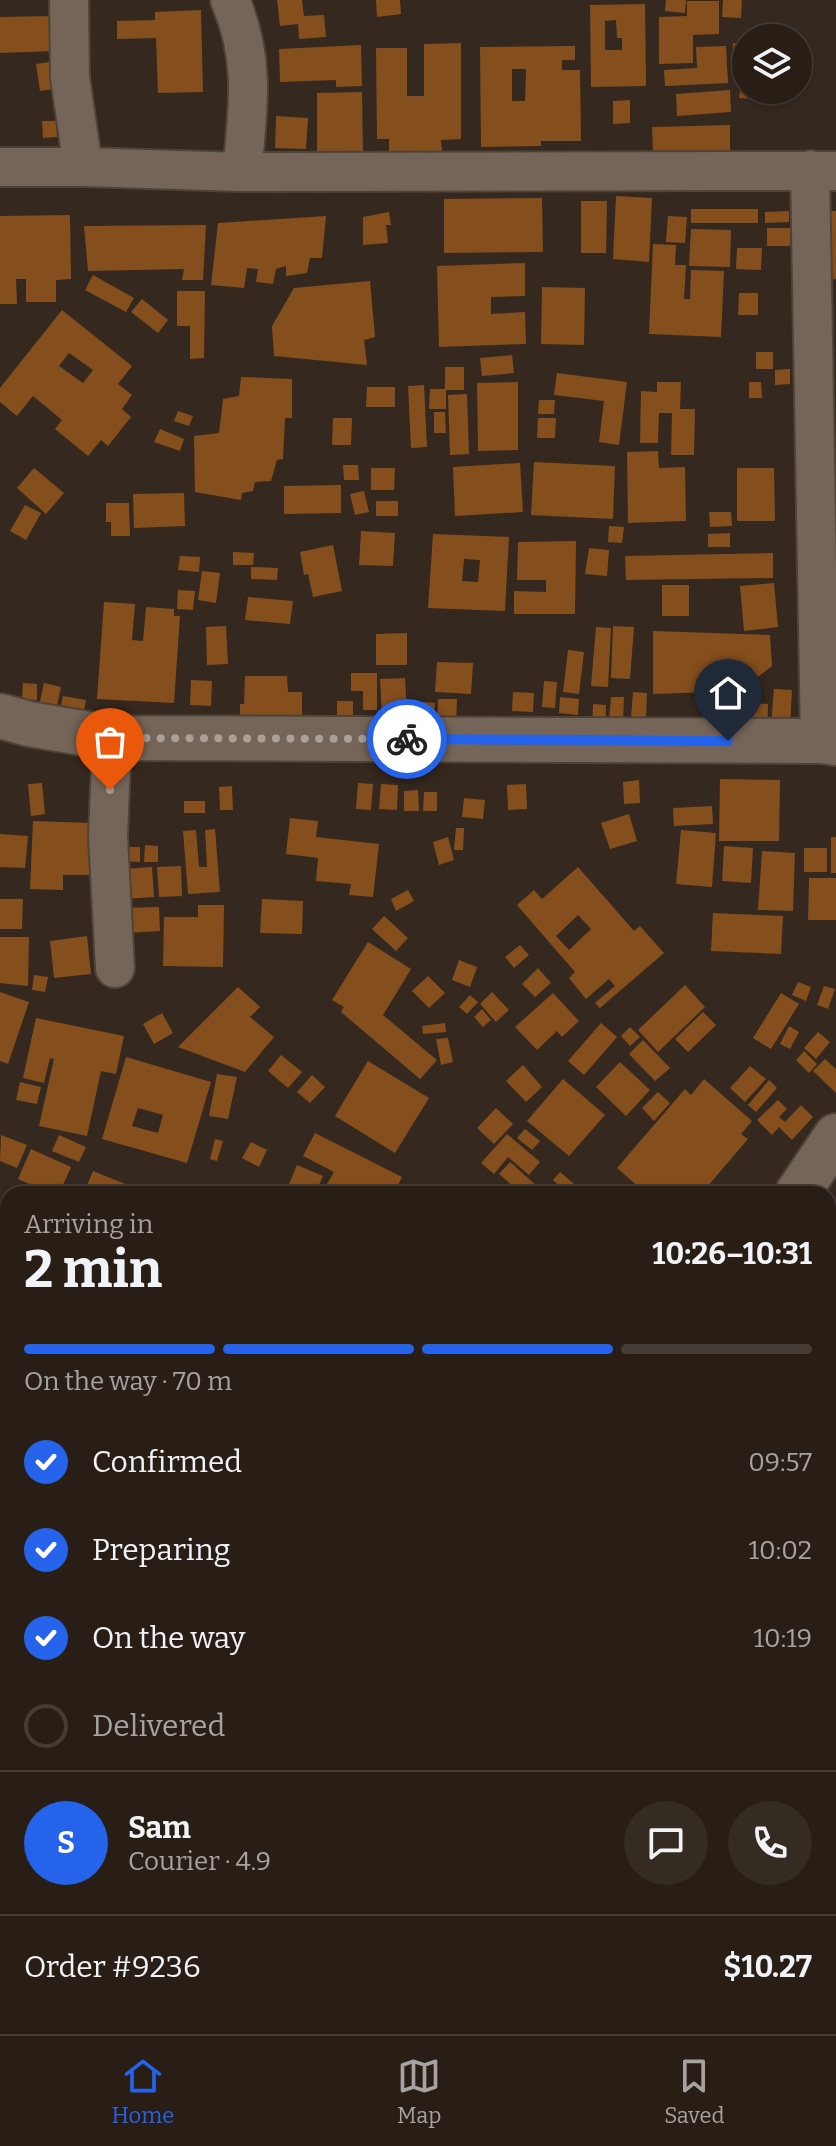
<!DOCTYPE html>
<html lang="en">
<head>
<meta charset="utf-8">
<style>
	body { margin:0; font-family:Bitter,serif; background:#342b23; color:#f1f3f6; height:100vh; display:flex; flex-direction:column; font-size:30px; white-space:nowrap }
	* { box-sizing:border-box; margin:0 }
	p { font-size:26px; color:#a5a2a1 }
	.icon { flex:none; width:44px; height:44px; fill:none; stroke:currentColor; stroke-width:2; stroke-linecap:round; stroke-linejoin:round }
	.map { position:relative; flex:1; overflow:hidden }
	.sheet { position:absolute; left:0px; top:1186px; width:836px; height:848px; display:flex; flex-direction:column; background:#281e16; border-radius:24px 24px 0 0; box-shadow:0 2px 6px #0004,0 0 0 2px #443c35 }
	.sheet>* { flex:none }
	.tools { position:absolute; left:732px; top:24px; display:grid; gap:16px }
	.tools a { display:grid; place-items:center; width:80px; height:80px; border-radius:50%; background:#281e16; box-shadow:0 2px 6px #0004,0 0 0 2px #443c35; font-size:40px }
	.pin { position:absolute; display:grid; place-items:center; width:68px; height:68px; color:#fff; margin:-82px -34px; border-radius:50% 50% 50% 0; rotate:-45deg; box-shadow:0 0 8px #0007 }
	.pin .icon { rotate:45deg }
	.courier { position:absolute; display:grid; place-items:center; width:80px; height:80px; margin:-40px; border:6px solid #2563eb; border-radius:50%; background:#fff; color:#222; box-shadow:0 2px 10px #0007 }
	.overview em { font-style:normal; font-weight:700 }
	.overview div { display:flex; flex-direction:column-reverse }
	.overview { display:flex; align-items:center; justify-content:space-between; height:136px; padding:0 24px }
	h1 { font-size:52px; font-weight:700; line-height:60px }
	.bar { display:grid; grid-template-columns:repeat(4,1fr); gap:12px 8px; align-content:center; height:96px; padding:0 24px }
	.bar i { height:10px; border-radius:6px; background:#443c35 }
	.bar .on { background:#2563eb }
	.bar p { grid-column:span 4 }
	.line { display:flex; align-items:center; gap:20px; padding:0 24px; border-top:2px solid #443c35 }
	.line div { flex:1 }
	.round { display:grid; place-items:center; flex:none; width:84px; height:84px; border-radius:42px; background:#342b23 }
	ol { padding:0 24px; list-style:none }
	li { display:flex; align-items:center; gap:24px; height:88px }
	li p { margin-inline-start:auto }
	li .icon { padding:8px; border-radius:50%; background:#2563eb; color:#fff; stroke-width:4 }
	li:last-child { color:#a5a2a1 }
	li i { width:44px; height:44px; border:4px solid #443c35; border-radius:50% }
	.tab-bar { display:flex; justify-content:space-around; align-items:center; height:112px; border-top:2px solid #443c35; background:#281e16; font-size:22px; color:#a5a2a1 }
	.tab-bar a { display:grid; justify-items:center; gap:4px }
	.tab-bar .on { color:#2563eb }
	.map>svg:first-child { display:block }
	.water { fill:#0f6068; stroke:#50868a; stroke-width:2 }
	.building { fill:#854f1d; fill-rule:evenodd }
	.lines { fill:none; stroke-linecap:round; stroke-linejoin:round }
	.street-casing { stroke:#4e4339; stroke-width:42 }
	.secondary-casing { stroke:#4e4339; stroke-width:48 }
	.path { stroke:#7f736b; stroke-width:5; stroke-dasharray:4 4; stroke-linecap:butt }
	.street { stroke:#756559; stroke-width:38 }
	.secondary { stroke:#756559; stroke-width:44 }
	.done { stroke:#aaa098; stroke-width:8; stroke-dasharray:0 14.4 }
	.route { stroke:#2563eb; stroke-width:10 }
</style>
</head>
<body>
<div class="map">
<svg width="836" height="2034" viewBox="0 0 836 2034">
	<rect width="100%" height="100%" fill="#35281e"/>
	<!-- water -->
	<g class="water">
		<path d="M0 1378 8 1381V2026H287L283 2034H0Z"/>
		<path d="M828 1883 836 1897V2034H441L434 2026H828Z"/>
	</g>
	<!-- building -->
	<g class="building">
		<path d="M277 0H302L304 16 324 15 326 37 299 39 298 24 280 26Z"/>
		<path d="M376 0H400L401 14 377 17Z"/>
		<path d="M666 0H686L685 13 665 11Z"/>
		<path d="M723 0H742L741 18 722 17Z"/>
		<path d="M687 1H719V34L693 35V63L659 64V17L687 16Z"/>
		<path d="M645 4 646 86 591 87 590 5ZM616 20 617 38H622V50H605V21Z"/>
		<path d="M201 10 203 92 158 93 156 38 117 39V21L155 20V12Z"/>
		<path d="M54 16 55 51 0 53V17Z"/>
		<path d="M461 43V139L441 140 442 152 389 153V139H377L376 48H407V96H424V44Z"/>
		<path d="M733 43 746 44V70H731Z"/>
		<path d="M361 45 362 86 336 87V80L280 82 279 49Z"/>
		<path d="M575 46V60H562V70H580L581 141H541V146L481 147 480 47ZM512 69H526L525 101H512Z"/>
		<path d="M726 46 728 83 665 86 664 70 697 68 696 47Z"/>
		<path d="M56 61 60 88 40 91 36 64Z"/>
		<path d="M741 85 746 86V90H774L772 101 739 98Z"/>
		<path d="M730 90 731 112 677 116 676 94Z"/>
		<path d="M362 92 363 151 317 152V93Z"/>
		<path d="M630 100V123L613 124V101Z"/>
		<path d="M276 116 308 118 306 149 275 148Z"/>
		<path d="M42 121H56L57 137 43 138Z"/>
		<path d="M730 125V151L653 153 652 127Z"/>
		<path d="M616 196 652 198 649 262 613 259Z"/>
		<path d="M542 198 543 252 444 253V199Z"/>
		<path d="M581 201H607L606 253H581Z"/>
		<rect x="691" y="209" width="67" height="14"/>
		<path d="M789 211V222L765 223V212Z"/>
		<rect x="824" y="211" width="12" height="68"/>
		<path d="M389 212 391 225H386L388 243 363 245V217Z"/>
		<path d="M70 215 71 279 56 280V302H26V279H16L17 304H0V216Z"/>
		<path d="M326 216 322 258H310L307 273 286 276V266L276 269 273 284 256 282 258 269 247 268 244 288 211 285 218 223Z"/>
		<path d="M668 216 687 217 685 243 666 242Z"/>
		<path d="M206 225 203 280H182L184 269 88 271 84 226Z"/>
		<rect x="767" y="228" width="23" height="18"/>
		<path d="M691 229 731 230 730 267 689 266Z"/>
		<path d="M653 244 676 245 675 265H686L684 299H690L691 270 724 271 721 337 649 334Z"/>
		<path d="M737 248H762L761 270 736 269Z"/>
		<path d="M525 263V296L491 297V314L525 312 526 344 439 347 437 266Z"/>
		<path d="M93 275 134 298 126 312 85 290Z"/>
		<path d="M370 281 375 337 364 340 367 365 274 356 272 326 294 288Z"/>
		<path d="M542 287 585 288 584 345 541 344Z"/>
		<path d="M177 291H205L204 358 190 359V326H177Z"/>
		<path d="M739 293H758V315H738Z"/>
		<path d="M142 299 168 320 158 333 131 312Z"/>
		<path d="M62 310 132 366 118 384 132 395 122 409 131 417 108 446 101 440 88 456 55 429 62 420 33 396 17 416 0 402V388ZM69 353 93 370 83 383 59 366Z"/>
		<rect x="756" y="352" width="17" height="17"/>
		<path d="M512 355 514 373 482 376 480 358Z"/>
		<path d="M445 367H464V390H446V409H429L430 389H445Z"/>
		<path d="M790 369V384L775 385V370Z"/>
		<path d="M557 373 627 382 619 445 599 442 604 401 554 395Z"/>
		<path d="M241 377 292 379V418H285L283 459 277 460 271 481 255 482 253 491 242 493 241 500 195 492 194 436 219 433 223 399 239 396Z"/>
		<path d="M518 382V450L478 451 477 383Z"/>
		<path d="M657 382H681L680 409H695L694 455H671L672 413H659L658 443H640L641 391 657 392Z"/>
		<path d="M749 382H761L762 398H749Z"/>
		<path d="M424 385 427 447 411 448 408 386Z"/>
		<path d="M367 387H395V407H366Z"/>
		<path d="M467 394 469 454 450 455 448 395Z"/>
		<path d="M539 400H555L554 414H538Z"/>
		<path d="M178 411 193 416 189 426 174 421Z"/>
		<path d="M434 412H445L446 433H434Z"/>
		<path d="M333 418H352L351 445H332Z"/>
		<path d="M538 418H556L555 438H537Z"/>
		<path d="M160 429 184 439 180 451 154 442Z"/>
		<path d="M658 451 659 468 685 467 686 521 628 523 627 452Z"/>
		<path d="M534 462 615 466 613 519 531 515Z"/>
		<path d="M520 463 523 512 455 516 453 467Z"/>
		<path d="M343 465H358L359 480H344Z"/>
		<path d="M34 468 64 493 46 514 17 488Z"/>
		<path d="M371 468H395L394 490H371Z"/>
		<path d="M737 468H774L775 521H737Z"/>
		<path d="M341 485V513L284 514V486Z"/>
		<path d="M364 491 369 512 355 515 350 494Z"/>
		<path d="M184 493 185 526 134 528 133 494Z"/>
		<rect x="376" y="501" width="22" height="15"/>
		<path d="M106 503H129L130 536H111V522H106Z"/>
		<path d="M25 505 41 513 26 540 10 531Z"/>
		<path d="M709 512H731L732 526 710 527Z"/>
		<path d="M609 526 624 527 622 543 608 542Z"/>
		<path d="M361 531 395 533 393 566 359 565Z"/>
		<path d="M730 533V547H708V534Z"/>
		<path d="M433 534 509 537 505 611 428 608ZM464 559 480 560 478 582 462 581Z"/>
		<path d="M576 541 575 614H514V591L546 592V580H517L518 542Z"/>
		<path d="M333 545 342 591 313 597 308 574 304 575 300 552Z"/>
		<path d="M589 548 609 550 607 576 585 574Z"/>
		<path d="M233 552 254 553 253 565H233Z"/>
		<path d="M773 553V578L626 580 625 556Z"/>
		<path d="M180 556 200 557 199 572 178 570Z"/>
		<path d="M251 567 278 568 277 580 251 579Z"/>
		<path d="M202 571 220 573 216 603 198 600Z"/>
		<path d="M774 583 778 627 744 631 740 586Z"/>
		<rect x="662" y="585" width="27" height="31"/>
		<path d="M178 590 195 591 193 610 177 609Z"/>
		<path d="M248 597 293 601 290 624 245 620Z"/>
		<path d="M104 602 135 604 132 640 143 641 146 607 174 609V616H180L174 703 97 699Z"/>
		<path d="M226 626 228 664 207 665 206 627Z"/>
		<path d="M613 626 634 627 630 679 611 678Z"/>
		<path d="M596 627 611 628 608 687 591 686Z"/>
		<path d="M653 631 770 635 772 666 740 691 653 694Z"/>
		<path d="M407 633V665H376V634Z"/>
		<path d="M568 650 584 652 579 694 563 692Z"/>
		<path d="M437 662 473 663 471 694 435 692Z"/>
		<path d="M351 673H377V710H363V691H351Z"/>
		<path d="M245 676H287L288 692H302V723L240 729V704H244Z"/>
		<path d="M405 678 407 714 382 716 380 679Z"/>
		<path d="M191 680 212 681 211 706 190 705Z"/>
		<path d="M544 681 557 682 555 708 542 707Z"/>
		<path d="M23 683 37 684V700L22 699Z"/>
		<path d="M44 683 61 687 56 710 39 706Z"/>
		<path d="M774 689 792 690 790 726 771 725Z"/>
		<path d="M513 692 534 693 533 712 512 711Z"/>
		<path d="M633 692 647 693 646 718H631Z"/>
		<path d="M63 696 86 700 83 715 60 711Z"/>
		<path d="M560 697 579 699 578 715 559 713Z"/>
		<path d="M611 697H624L623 721 609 720Z"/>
		<path d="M438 699H457L456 725 437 724Z"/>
		<path d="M337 701H353V716L337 717Z"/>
		<path d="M421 702 435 703 433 731 419 730Z"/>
		<path d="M751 703 768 704 767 734 750 733Z"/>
		<path d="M593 704 606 705 605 730 592 729Z"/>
		<path d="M729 707 748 709 747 735 728 734Z"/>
		<path d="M720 779 780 780 779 841H719Z"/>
		<path d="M639 780 640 803 624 804 623 782Z"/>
		<path d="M42 783 45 814 31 816 28 784Z"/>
		<path d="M358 783 373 784 371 810 356 809Z"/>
		<path d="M381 784 398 785 397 810 379 809Z"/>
		<path d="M526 784 527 809 508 810 507 785Z"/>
		<path d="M232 786 233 810H220L219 787Z"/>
		<path d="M418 790 419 811H404V791Z"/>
		<path d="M424 792H437V811H423Z"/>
		<path d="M464 798 485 800 483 819 462 817Z"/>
		<rect x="184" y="801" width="21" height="12"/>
		<path d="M712 806 713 824 674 826 673 808Z"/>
		<path d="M629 814 637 841 610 849 601 823Z"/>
		<path d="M290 818 318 821 316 837 379 844 373 897 349 895 351 884 316 881 318 858 286 854Z"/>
		<path d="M33 821 91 823 89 875H63V890L30 889Z"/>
		<path d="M456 828H464L463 850H454Z"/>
		<path d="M215 829 220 892 188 894 183 831 196 830 199 867H207L205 830Z"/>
		<path d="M681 830 716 833 712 887 676 884Z"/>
		<path d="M0 834 28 836 25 868 0 867Z"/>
		<path d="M448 837 454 860 439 865 433 842Z"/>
		<rect x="831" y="837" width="5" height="36"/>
		<path d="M145 845 158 846V862H144Z"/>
		<path d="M724 846 753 848 751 883 722 881Z"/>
		<path d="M125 847H140V862L125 861Z"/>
		<rect x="804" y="848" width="23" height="24"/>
		<path d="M762 851 795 853 793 911 758 910Z"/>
		<path d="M181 866 182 896 159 897 157 867Z"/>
		<path d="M152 867 154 897 125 899 123 869Z"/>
		<path d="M578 867 634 931 640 926 664 953 600 1008 595 1003 615 986 609 979 586 999 569 978 575 972 517 905 534 890 542 899ZM578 915 591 929 569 950 556 936Z"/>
		<path d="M809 878H836V920H808Z"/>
		<path d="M408 890 414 901 396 911 391 899Z"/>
		<path d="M0 899H23L22 929H0Z"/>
		<path d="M262 899 303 901 302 934 260 933Z"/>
		<path d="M198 905H224L223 967 163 966 164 917H198Z"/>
		<path d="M159 907 160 931 125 933 124 908Z"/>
		<path d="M713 913 783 916 781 954 711 951Z"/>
		<path d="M384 916 408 938 396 951 372 929Z"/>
		<path d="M87 936 91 974 54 978 50 941Z"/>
		<path d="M0 937H29L28 986 0 983Z"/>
		<path d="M368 942 411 969 383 1015 437 1060 420 1079 341 1012 344 1007 332 1000Z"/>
		<path d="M520 945 529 955 514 968 505 957Z"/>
		<path d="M459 960 477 967 470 987 452 980Z"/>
		<path d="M538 968 551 983 535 997 522 984Z"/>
		<path d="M34 975 48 977 45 992 32 990Z"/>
		<path d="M428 976 445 993 429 1008 412 991Z"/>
		<path d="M798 982 811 987 806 1001 792 995Z"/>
		<path d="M685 985 705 1007 658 1052 638 1030Z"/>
		<path d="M824 986 835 989 828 1009 817 1005Z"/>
		<path d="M238 987 260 1007 250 1017 274 1037 245 1072 178 1047Z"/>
		<path d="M0 992 29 1002 8 1064 0 1061Z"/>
		<path d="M492 992 509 1010 496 1022 480 1004Z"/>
		<path d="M553 993 579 1021 562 1037 557 1031 537 1050 515 1027Z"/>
		<path d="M781 993 799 1004 771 1049 753 1038Z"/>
		<path d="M470 995 478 1002 467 1014 459 1007Z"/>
		<path d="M482 1009 491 1020 483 1027 474 1017Z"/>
		<path d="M703 1012 716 1025 688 1052 675 1039Z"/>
		<path d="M162 1013 173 1033 154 1044 143 1024Z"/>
		<path d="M36 1018 124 1036 116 1074 101 1071 87 1136 39 1126 54 1059 50 1058 44 1083 23 1078Z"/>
		<path d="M445 1023 446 1032 423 1034 422 1026Z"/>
		<path d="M601 1023 617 1037 584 1075 568 1061Z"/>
		<path d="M789 1026 799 1032 790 1049 780 1044Z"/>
		<path d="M630 1027 640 1037 630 1046 621 1036Z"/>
		<path d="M818 1032 830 1042 816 1059 804 1048Z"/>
		<path d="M448 1038 453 1062 441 1065 436 1039Z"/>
		<path d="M643 1040 670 1068 655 1081 629 1054Z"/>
		<path d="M804 1051 817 1064 809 1073 796 1060Z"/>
		<path d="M281 1055 302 1072 288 1088 268 1071Z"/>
		<path d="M126 1057 211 1082 187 1163 102 1139ZM138 1108 163 1115 158 1133 132 1126Z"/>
		<path d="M825 1059 836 1069V1093L813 1071Z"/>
		<path d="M368 1061 429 1098 395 1153 335 1116Z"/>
		<path d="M620 1062 650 1090 626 1116 596 1087Z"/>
		<path d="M523 1065 542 1087 526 1102 506 1081Z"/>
		<path d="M750 1066 766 1079 745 1102 730 1088Z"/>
		<path d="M217 1074 237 1077 228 1119 209 1116Z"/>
		<path d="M312 1075 325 1087 310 1103 297 1092Z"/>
		<path d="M563 1079 605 1115 569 1156 527 1121Z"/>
		<path d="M704 1079 752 1121 741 1134 748 1139 701 1194H647L617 1168 685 1089 691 1095Z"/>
		<path d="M769 1080 777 1088 756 1112 748 1105Z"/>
		<path d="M20 1082 41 1087 37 1104 16 1100Z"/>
		<path d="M658 1092 670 1103 654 1121 642 1108Z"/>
		<path d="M778 1100 787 1109 779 1117 785 1122 801 1105 813 1117 792 1140 779 1127 772 1135 757 1120Z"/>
		<path d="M496 1108 513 1124 494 1144 477 1128Z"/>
		<path d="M525 1129 540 1141 532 1150 517 1138Z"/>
		<path d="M315 1133 402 1177 394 1194H347L327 1184 334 1172 303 1156Z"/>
		<path d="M507 1134 540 1162 529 1175 508 1157 494 1174 481 1163Z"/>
		<path d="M1 1135 27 1145 17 1168 0 1161Z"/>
		<path d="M59 1135 86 1147 79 1162 52 1151Z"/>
		<path d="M215 1139 223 1141 217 1161 210 1159Z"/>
		<path d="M251 1142 267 1150 259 1167 242 1158Z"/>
		<path d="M31 1149 71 1167 59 1194H52L18 1179Z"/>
		<path d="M510 1162 537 1186 530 1194H522L499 1174Z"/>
		<path d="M297 1165 323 1176 315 1194H285Z"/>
		<path d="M93 1171 150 1194H102L86 1188Z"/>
		<path d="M560 1172 574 1184 567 1193 553 1180Z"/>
		<path d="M8 1227V1284L6 1287 0 1284V1241Z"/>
		<path d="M828 1369 836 1374V1401L828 1396Z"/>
	</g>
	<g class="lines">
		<!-- street casing -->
		<g class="street-casing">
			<g id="street">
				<path d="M69 0 70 77 83 167"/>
				<path d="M230 0C256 60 248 110 242 172"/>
				<path d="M0 167H83L242 172 836 171"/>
				<path d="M810 170 820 741"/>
				<path d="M112 738 108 837 115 968"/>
			</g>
		</g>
		<!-- secondary casing -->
		<g class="secondary-casing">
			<g id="secondary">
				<path d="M0 716 29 724 112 738 820 741 836 743"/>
				<path d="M797 1194 836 1136"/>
				<path d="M317 2034 321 2026"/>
			</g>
		</g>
		<!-- path -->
		<path class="path" d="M0 1291 8 1296"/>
		<!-- street -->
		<use href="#street" class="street"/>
		<!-- secondary -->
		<use href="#secondary" class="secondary"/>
	</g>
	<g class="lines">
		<!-- done -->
		<path class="done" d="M110 790 112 738 407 739"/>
		<!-- route -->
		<path class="route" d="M407 739 728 741"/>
	</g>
</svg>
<div class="tools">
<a><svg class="icon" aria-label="layers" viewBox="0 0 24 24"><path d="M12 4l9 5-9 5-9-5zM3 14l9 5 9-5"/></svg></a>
</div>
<div class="pin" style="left:110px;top:790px;background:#ea580c"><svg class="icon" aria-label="bag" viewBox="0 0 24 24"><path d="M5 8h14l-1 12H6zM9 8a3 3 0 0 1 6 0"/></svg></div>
<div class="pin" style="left:728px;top:741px;background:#1f2937"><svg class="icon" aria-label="home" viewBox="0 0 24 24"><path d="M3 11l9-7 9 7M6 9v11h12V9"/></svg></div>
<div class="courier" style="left:407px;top:739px"><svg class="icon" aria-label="bike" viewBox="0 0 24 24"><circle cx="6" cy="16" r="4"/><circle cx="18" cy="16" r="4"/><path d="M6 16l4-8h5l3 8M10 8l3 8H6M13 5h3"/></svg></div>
<section class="sheet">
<div class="overview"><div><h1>2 min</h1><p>Arriving in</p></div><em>10:26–10:31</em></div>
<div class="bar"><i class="on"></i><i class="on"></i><i class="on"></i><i></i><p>On the way · 70 m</p></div>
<ol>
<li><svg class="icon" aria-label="check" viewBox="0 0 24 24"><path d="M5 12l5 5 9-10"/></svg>Confirmed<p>09:57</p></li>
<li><svg class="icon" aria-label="check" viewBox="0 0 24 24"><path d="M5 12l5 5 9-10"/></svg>Preparing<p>10:02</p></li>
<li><svg class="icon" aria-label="check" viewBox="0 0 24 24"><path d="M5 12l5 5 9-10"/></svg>On the way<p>10:19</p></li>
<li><i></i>Delivered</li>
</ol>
<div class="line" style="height:144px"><b class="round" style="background:#2563eb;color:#fff">S</b><div><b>Sam</b><p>Courier · 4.9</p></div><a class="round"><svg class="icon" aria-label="chat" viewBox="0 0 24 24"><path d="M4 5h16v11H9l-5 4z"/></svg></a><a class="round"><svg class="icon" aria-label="phone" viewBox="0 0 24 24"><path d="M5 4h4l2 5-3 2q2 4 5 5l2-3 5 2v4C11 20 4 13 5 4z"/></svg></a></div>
<div class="line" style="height:104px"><div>Order #9236</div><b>$10.27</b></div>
</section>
</div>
<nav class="tab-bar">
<a class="on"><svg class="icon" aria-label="home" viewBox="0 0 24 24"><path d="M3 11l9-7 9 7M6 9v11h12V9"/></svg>Home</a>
<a><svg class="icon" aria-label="map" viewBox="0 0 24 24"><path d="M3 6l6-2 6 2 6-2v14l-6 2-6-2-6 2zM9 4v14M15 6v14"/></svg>Map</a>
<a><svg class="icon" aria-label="saved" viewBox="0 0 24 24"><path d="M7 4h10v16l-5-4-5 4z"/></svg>Saved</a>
</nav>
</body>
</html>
